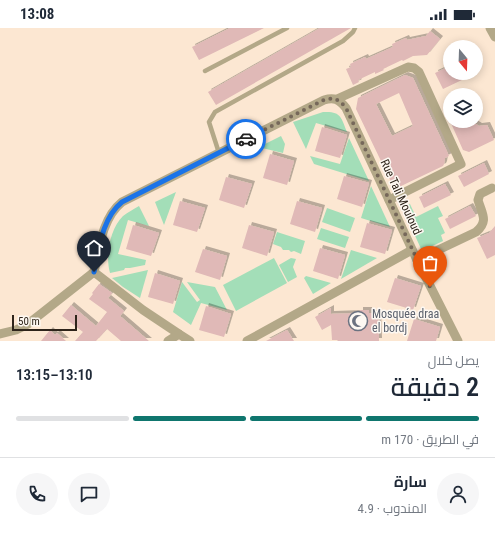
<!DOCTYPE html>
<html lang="ar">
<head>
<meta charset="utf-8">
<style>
	body { margin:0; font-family:"Roboto Condensed",Cairo,sans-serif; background:#f6f6f7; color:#1f2937; direction:rtl; height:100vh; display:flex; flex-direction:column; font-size:15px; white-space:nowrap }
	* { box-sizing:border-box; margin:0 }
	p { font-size:13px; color:#747a83 }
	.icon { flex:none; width:22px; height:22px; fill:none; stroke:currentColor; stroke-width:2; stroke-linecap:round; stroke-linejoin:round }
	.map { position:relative; height:313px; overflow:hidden; direction:ltr }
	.panel { display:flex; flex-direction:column; background:#fff; flex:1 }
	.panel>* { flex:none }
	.needle { width:26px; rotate:161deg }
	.tools { position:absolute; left:443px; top:12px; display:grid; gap:8px }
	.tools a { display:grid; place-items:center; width:40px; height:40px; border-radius:50%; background:#fff; box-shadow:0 2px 10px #0003; font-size:20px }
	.scale { position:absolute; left:12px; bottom:10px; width:65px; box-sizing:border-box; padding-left:4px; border:2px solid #2e241a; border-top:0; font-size:11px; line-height:14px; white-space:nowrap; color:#2e241a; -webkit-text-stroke:3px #fdf8f2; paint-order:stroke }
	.pin { position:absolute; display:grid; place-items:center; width:34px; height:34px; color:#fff; margin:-41px -17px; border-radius:50% 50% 50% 0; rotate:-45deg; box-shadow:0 0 4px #0007 }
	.pin .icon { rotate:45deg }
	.courier { position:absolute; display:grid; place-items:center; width:40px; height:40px; margin:-20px; border:3px solid #1a73e8; border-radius:50%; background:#fff; color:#222; box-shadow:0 1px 5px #0007 }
	.head em { font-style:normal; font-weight:600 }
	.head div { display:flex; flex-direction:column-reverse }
	.head { display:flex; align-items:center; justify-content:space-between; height:68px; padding:0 16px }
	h1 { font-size:26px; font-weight:600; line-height:30px }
	.bar { display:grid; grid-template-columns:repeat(4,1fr); gap:6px 4px; align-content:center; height:48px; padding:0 16px }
	.bar i { height:5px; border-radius:3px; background:#e0e1e3 }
	.bar .active { background:#0f766e }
	.bar p { grid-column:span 4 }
	.line { display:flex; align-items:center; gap:10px; padding:0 16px; border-top:1px solid #e0e1e3 }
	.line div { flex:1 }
	.round { display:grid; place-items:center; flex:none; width:42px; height:42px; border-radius:21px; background:#f6f6f7 }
	.status { display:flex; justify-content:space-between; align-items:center; height:28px; padding:0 20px; background:#fff; direction:ltr }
	.status svg { height:11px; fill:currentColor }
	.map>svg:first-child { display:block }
	.green { fill:#a3deb8 }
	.building { fill:#e0b9b7; fill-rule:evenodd; filter:url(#shadow) }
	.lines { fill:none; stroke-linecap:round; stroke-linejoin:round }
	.lane { stroke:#b3a888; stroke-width:4.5 }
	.street { stroke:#b3a888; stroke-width:9 }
	.done { stroke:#76685a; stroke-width:4; stroke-dasharray:0 7.2 }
	.route { stroke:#1a73e8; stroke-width:5 }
	.labels { text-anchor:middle; stroke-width:3; stroke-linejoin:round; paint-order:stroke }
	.street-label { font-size:12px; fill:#2e241a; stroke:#fdf8f2 }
	.worship-label { font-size:12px; fill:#5b616d; stroke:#fdf8f2; text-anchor:start }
</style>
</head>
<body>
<div class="status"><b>13:08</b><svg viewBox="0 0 49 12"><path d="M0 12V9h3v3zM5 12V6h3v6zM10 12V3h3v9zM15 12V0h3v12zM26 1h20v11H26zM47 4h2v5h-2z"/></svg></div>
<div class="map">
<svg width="495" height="313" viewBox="0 0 495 313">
	<defs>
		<filter id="shadow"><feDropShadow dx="3" dy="-3" stdDeviation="0" flood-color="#0004"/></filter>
	</defs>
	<rect width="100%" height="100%" fill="#fce7d2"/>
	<!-- green -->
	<g class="green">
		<path d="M323 84C341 83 341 89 347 104L316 95 306 121 293 94Z"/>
		<path d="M281 108 285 116 283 125 262 120 259 121V119Z"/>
		<path d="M349 110 369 153 314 136 310 128 340 136Z"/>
		<path d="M371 158 390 199 361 190Z"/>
		<path d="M176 164 164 197 155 174Z"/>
		<path d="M410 176 416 189 438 178 443 188 438 190 445 205 441 207 443 213 422 223 402 179Z"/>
		<path d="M139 178 149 198 128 192 118 226 146 232 145 237 130 240H125L124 242 110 245C105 227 110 201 123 188 128 184 134 181 139 178Z"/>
		<path d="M327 180 355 190 350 204 322 194Z"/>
		<path d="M321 200 349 209 345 220 317 211Z"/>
		<path d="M277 204 305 213 301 226 294 223 291 224 289 222H283L281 219 273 216Z"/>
		<path d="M351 222 377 230 341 251Z"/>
		<path d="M274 230 287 255 236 283 223 257Z"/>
		<path d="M291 230 296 231 293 239 297 249 288 254 279 237Z"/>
		<path d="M148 242 140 270 123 259 112 250Z"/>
		<path d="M306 248 331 255 313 266 304 250Z"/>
		<path d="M182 254 197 274 200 272 187 254 215 259 227 282 201 275 191 297 173 284Z"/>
	</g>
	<!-- building -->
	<g class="building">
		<path d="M230 0H264L199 32 192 19Z"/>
		<path d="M320 0H351L216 77 208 64Z"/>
		<path d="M430 3 440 11 427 27 413 28 403 33 402 32 383 41 384 42 375 46V44L358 52 359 54 353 57 346 41 351 39 350 36 365 29 366 31 393 19 392 16 406 10 407 12 426 8Z"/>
		<path d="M450 38V45H461L464 51 443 61 435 45Z"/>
		<path d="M405 47 413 50 449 128 445 130 444 136 443 138 399 159 392 156 356 81 358 70ZM399 65 413 98 392 108 376 76Z"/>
		<path d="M450 93H471L479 98 487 97 494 112 469 124 463 122Z"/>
		<path d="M322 99 347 107 340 130 315 123Z"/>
		<path d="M270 126 294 133 287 157 263 150Z"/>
		<path d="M484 135 489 146 464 159 458 148Z"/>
		<path d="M344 148 369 155 362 179 337 171Z"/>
		<path d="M226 149 252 156 244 180 219 172Z"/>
		<path d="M445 156 451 167 424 180 419 169Z"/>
		<path d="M180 173 205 180 197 204 173 197Z"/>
		<path d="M297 173 322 180 315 204 290 196Z"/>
		<path d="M470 178 476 188 450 201 445 191Z"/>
		<path d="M367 195 392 202 385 226 360 219Z"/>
		<path d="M133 197 159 205 151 228 126 221Z"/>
		<path d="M249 197 274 204 267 228 242 220Z"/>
		<path d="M495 198V227L487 231 477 210 489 205Z"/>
		<path d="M320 220 345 227 338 251 313 243Z"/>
		<path d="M203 221 227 228 220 252 195 244Z"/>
		<path d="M155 245 180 253 173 276 148 269Z"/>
		<path d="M395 250 421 258 413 282 387 274Z"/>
		<path d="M99 256 112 265 108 270 124 283 120 288 149 313H121L107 301 96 313H75L83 304 62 288 71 277 96 298 107 284 89 271 93 266 92 265Z"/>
		<path d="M206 278 231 286 224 309 199 302Z"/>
		<path d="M331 280V286L360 285V282H369V285H378L379 313H338L337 312H332L331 297 322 302 315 289Z"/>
		<path d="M414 291 440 299 436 313H407Z"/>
		<path d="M50 302 55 307 57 305 66 313H41Z"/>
		<path d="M287 302 294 313H266Z"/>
	</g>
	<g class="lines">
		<!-- lane -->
		<g class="lane">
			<path d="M205 43 287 0"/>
			<path d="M219 125 209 94 215 84 343 13 353 4 355 0"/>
		</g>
		<!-- street -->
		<g class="street">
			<path d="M490 0 495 9"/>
			<path d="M337 71 408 39 414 40 419 44 461 136 389 172"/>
			<path d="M417 232 476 204C489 193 482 186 478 172L480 166 492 160"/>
			<path d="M0 306 16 302 28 296 94 244"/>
			<path d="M179 306 143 282 94 244C99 221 102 190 122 174L324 72C334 69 339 71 346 80L417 232 458 313"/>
			<path d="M168 313 179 306 190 313"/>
			<path d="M247 313 412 222"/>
		</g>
	</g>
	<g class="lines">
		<!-- done -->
		<path class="done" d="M246 111 324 72C334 69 339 71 346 80L430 259"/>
		<!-- route -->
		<path class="route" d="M94 244C99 221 102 190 122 174L246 111"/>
	</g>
	<!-- icons -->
	<defs>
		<g id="mosque-ring" transform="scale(1)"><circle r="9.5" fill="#fdf8f2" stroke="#6b7280" stroke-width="1.5"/><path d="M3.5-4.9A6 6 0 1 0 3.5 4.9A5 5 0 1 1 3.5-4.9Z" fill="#6b7280"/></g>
	</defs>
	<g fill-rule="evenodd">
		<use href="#mosque-ring" x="358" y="293"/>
	</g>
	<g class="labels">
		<!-- street labels -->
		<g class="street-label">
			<text transform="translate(401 169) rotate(65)" y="4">Rue Tali Mouloud</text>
		</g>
		<!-- worship labels -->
		<g class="worship-label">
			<text x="372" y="290">Mosquée draa<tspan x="372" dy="14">el bordj</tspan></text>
		</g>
	</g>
</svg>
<div class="tools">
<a><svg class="needle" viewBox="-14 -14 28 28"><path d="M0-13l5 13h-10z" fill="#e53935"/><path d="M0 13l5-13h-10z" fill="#747a83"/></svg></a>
<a><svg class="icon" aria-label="layers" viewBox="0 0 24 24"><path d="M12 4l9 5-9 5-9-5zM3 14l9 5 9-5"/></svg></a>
</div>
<div class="scale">50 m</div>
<div class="pin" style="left:430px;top:259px;background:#ea580c"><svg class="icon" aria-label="bag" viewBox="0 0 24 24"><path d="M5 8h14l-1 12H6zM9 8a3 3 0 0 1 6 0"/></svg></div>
<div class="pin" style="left:94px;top:244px;background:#1f2937"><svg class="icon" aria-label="home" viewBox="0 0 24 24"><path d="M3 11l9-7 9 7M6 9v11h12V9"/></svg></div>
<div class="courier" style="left:246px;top:111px"><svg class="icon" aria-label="car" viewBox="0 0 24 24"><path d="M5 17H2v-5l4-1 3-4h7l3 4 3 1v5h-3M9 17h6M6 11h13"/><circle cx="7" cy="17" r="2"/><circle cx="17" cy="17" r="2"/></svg></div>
</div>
<section class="panel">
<div class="head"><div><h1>2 دقيقة</h1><p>يصل خلال</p></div><em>13:10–13:15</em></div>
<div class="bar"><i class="active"></i><i class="active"></i><i class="active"></i><i></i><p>في الطريق · 170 m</p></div>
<div class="line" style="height:72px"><a class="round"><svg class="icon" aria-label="person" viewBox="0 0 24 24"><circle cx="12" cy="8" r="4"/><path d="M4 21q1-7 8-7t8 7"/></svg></a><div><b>سارة</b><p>المندوب · 4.9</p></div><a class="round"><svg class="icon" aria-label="chat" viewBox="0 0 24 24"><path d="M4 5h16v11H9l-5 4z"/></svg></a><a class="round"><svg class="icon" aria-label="phone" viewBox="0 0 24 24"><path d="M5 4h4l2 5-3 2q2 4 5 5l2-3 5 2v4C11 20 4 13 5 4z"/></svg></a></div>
</section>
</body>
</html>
